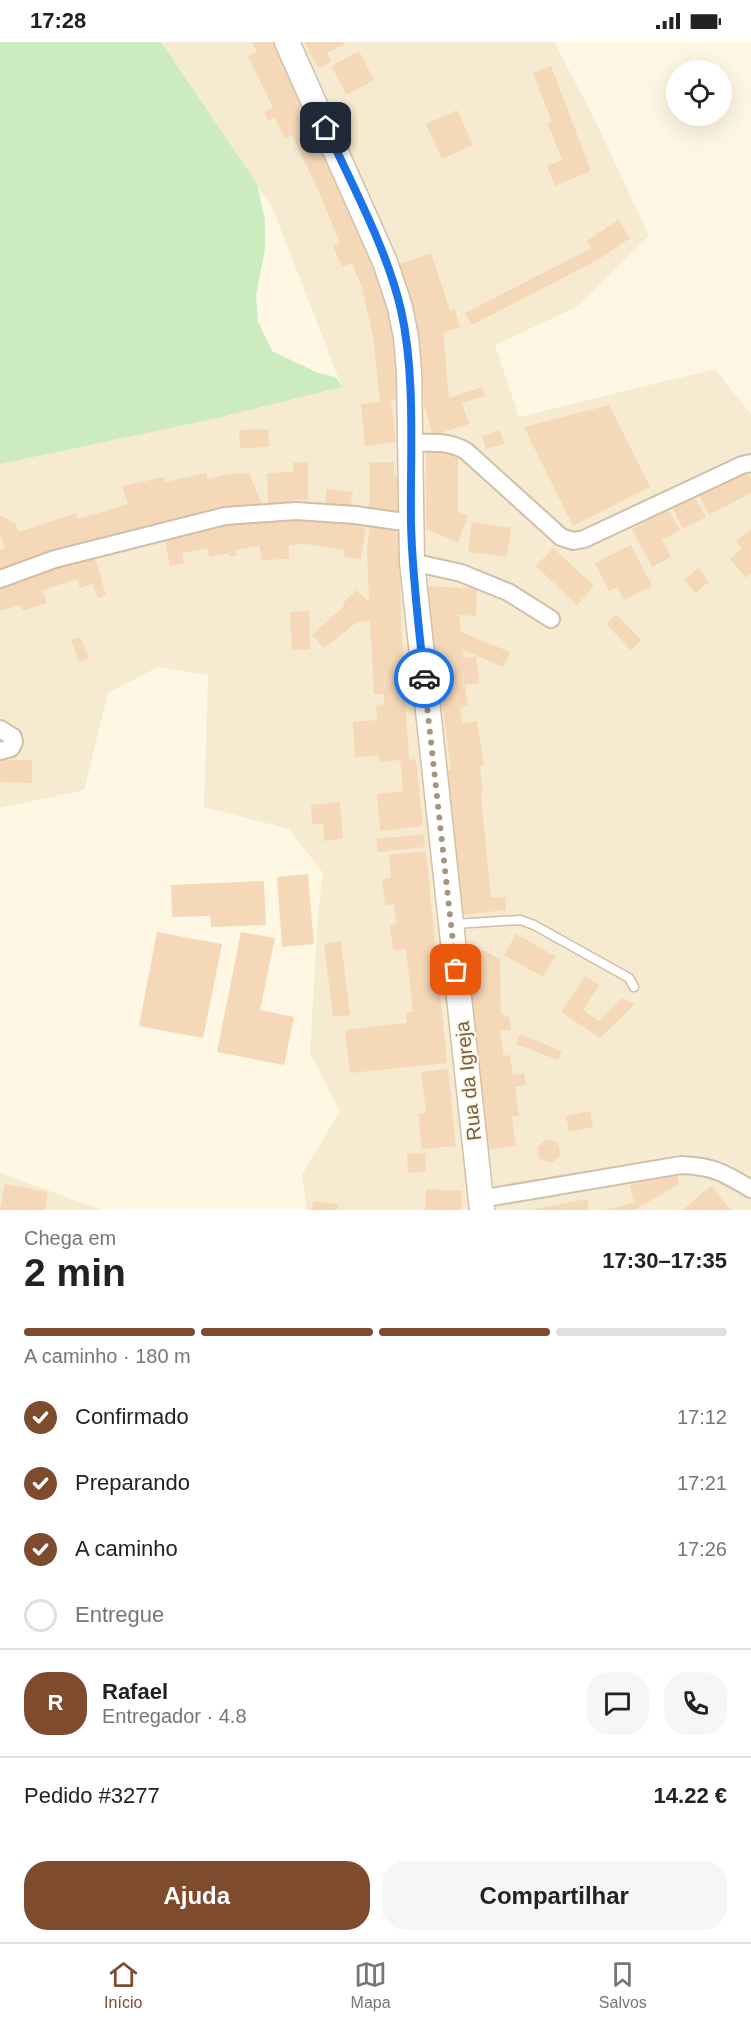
<!DOCTYPE html>
<html lang="pt">
<head>
<meta charset="utf-8">
<style>
	body { margin:0; font-family:Arial,sans-serif; background:#f6f6f6; color:#222; height:100vh; display:flex; flex-direction:column; font-size:22px; white-space:nowrap }
	* { box-sizing:border-box; margin:0 }
	p { font-size:20px; color:#767676 }
	.icon { flex:none; width:33px; height:33px; fill:none; stroke:currentColor; stroke-width:2; stroke-linecap:round; stroke-linejoin:round }
	.map { position:relative; height:1168px; overflow:hidden }
	.panel { display:flex; flex-direction:column; background:#fff; flex:1 }
	.panel>* { flex:none }
	.tools { position:absolute; left:666px; top:18px; display:grid; gap:12px }
	.tools a { display:grid; place-items:center; width:66px; height:66px; border-radius:50%; background:#fff; box-shadow:0 6px 24px #0002; font-size:30px }
	.pin { position:absolute; display:grid; place-items:center; width:51px; height:51px; color:#fff; margin:-26px; border-radius:12px; box-shadow:0 3px 9px #0006 }
	.courier { position:absolute; display:grid; place-items:center; width:60px; height:60px; margin:-30px; border:4px solid #1a73e8; border-radius:50%; background:#fff; color:#222; box-shadow:0 2px 8px #0007 }
	.overview em { font-style:normal; font-weight:700 }
	.overview div { display:flex; flex-direction:column-reverse }
	.overview { display:flex; align-items:center; justify-content:space-between; height:102px; padding:0 24px }
	h1 { font-size:39px; font-weight:700; line-height:45px }
	.bar { display:grid; grid-template-columns:repeat(4,1fr); gap:9px 6px; align-content:center; height:72px; padding:0 24px }
	.bar i { height:8px; border-radius:4px; background:#e0e0e0 }
	.bar .current { background:#7f4b2f }
	.bar p { grid-column:span 4 }
	.line { display:flex; align-items:center; gap:15px; padding:0 24px; border-top:2px solid #e0e0e0 }
	.line div { flex:1 }
	.round { display:grid; place-items:center; flex:none; width:63px; height:63px; border-radius:24px; background:#f6f6f6 }
	ol { padding:0 24px; list-style:none }
	li { display:flex; align-items:center; gap:18px; height:66px }
	li p { margin-inline-start:auto }
	li .icon { padding:6px; border-radius:50%; background:#7f4b2f; color:#fff; stroke-width:4 }
	li:last-child { color:#767676 }
	li i { width:33px; height:33px; border:3px solid #e0e0e0; border-radius:50% }
	.primary-button { display:flex; gap:12px; margin-top:auto; padding:12px 24px }
	.primary-button a { flex:1; height:69px; border-radius:24px; background:#7f4b2f; color:#fff; font-size:24px; font-weight:700; line-height:69px; text-align:center }
	.primary-button a+a { background:#f6f6f6; color:#222 }
	.status { display:flex; justify-content:space-between; align-items:center; height:42px; padding:0 30px; background:#fff; direction:ltr }
	.status svg { height:16px; fill:currentColor }
	.menu { display:flex; justify-content:space-around; align-items:center; height:84px; border-top:2px solid #e0e0e0; background:#fff; font-size:16px; color:#767676 }
	.menu a { display:grid; justify-items:center; gap:3px }
	.menu .current { color:#7f4b2f }
	.map>svg:first-child { display:block }
	.residential { fill:#f6ead0 }
	.green { fill:#ccecc0 }
	.building { fill:#f5d8b8 }
	.lines { fill:none; stroke-linecap:round; stroke-linejoin:round }
	.lane-casing { stroke:#d0bfa9; stroke-width:11 }
	.street-casing { stroke:#d0bfa9; stroke-width:20 }
	.secondary-casing { stroke:#d3c0a5; stroke-width:27 }
	.lane { stroke:#fff; stroke-width:8 }
	.street { stroke:#fff; stroke-width:16 }
	.secondary { stroke:#fff; stroke-width:24 }
	.done { stroke:#a7947e; stroke-width:6; stroke-dasharray:0 10.8 }
	.route { stroke:#1a73e8; stroke-width:8 }
	.labels { text-anchor:middle; stroke-width:4.5; stroke-linejoin:round; paint-order:stroke }
	.street-label { font-size:20px; fill:#785e47; stroke:#fff9ea }
</style>
</head>
<body>
<div class="status"><b>17:28</b><svg viewBox="0 0 49 12"><path d="M0 12V9h3v3zM5 12V6h3v6zM10 12V3h3v9zM15 12V0h3v12zM26 1h20v11H26zM47 4h2v5h-2z"/></svg></div>
<div class="map">
<svg width="751" height="1168" viewBox="0 0 751 1168">
	<rect width="100%" height="100%" fill="#fef7e3"/>
	<!-- residential -->
	<g class="residential">
		<path d="M161 0H554L595 78 649 194 578 264 495 303 519 375 715 327 751 372V1168H307L302 1133 340 1069 310 1011 318 872 323 831 289 787 204 765 208 633 158 625 108 651 84 748 0 766V422L342 345 273 167Z"/>
		<path d="M0 1131 102 1168H0Z"/>
	</g>
	<!-- green -->
	<path class="green" d="M0 0H161L257 142 265 177V207L256 253 258 279 272 309 318 331 336 335 342 345 217 376 0 422Z"/>
	<!-- building -->
	<g class="building">
		<path d="M252 0H276L382 238 395 288 403 357 391 359 396 400 365 404 361 362 380 360 373 294 362 246 352 221 342 225 333 204 340 201 318 148 292 93 285 97 275 76 268 79 264 70 273 66 248 14 257 10Z"/>
		<path d="M305 0H344L345 2 327 11 331 20 318 26Z"/>
		<path d="M359 9 374 38 347 53 331 24Z"/>
		<path d="M551 24 591 129 555 144 547 124 562 118 548 82 552 80 533 31Z"/>
		<path d="M457 68 473 103 442 117 426 82Z"/>
		<path d="M618 178 630 196 599 217 472 283 465 271 592 206 587 199Z"/>
		<path d="M431 211 450 269 455 267 460 286 443 290 449 356 482 345 485 354 462 361 469 382 433 393 424 363 419 296 412 266 397 223Z"/>
		<path d="M609 363 650 445 573 484 524 385Z"/>
		<path d="M268 387 269 405 240 406 239 388Z"/>
		<path d="M500 388 504 402 486 407 482 394Z"/>
		<path d="M426 408H458V470L468 474 458 500 426 487Z"/>
		<path d="M308 420V458H293L294 463H268L267 431 293 430V421Z"/>
		<path d="M369 420H394V434H397L398 472 369 473Z"/>
		<path d="M745 427 751 437V451L709 473 698 452Z"/>
		<path d="M206 431 207 437 228 432 249 431 263 465 0 529V508L5 506 0 490V473L16 482 18 490 76 471 78 477 128 462 122 444 164 435 165 440Z"/>
		<path d="M327 447 353 450 350 466 325 463Z"/>
		<path d="M694 454 706 475 683 487 672 465Z"/>
		<path d="M668 467 680 488 662 498 671 515 652 525 632 487Z"/>
		<path d="M304 474 366 483 361 517 344 515 345 508 305 502 289 503V517L262 518 259 504 236 508 237 513 229 515V511L209 515 208 506 182 511 184 521 170 524 164 494 254 476Z"/>
		<path d="M472 480 511 486 507 515 468 510Z"/>
		<path d="M370 483 399 487 401 578 409 718 416 717 423 784 380 789 377 752 403 749 400 718 379 720V714L355 715 353 680 377 678 376 663 384 662V652H374L370 579 357 580 324 606 312 593 344 564 342 562 357 548 369 561 367 507Z"/>
		<path d="M751 487V531L746 536 730 517 742 507 736 499Z"/>
		<path d="M631 503 652 544 624 558 617 545 609 549 595 521Z"/>
		<path d="M553 506 594 544 577 563 536 524Z"/>
		<path d="M95 515 106 554 98 556 93 542 80 546 77 537 43 548 47 561 22 569 20 563 0 569V544Z"/>
		<path d="M699 526 709 540 695 551 684 537Z"/>
		<path d="M428 544 477 547 476 574 459 573 461 590 510 610 503 625 463 608 464 616 476 614 479 641 465 643 468 664 460 666 462 681 477 679 484 724H480L483 752H481L491 856 505 855 506 868 462 873 448 728H451L440 646 443 645 439 619 433 620 426 571Z"/>
		<path d="M309 569 310 607 292 608 290 570Z"/>
		<path d="M616 572 641 598 631 608 606 582Z"/>
		<path d="M80 595 89 616 79 620 71 598Z"/>
		<path d="M0 718H32V741L0 740Z"/>
		<path d="M340 760 343 797 324 799 323 781 312 782 311 763Z"/>
		<path d="M424 792 425 805 378 810 376 797Z"/>
		<path d="M426 809 447 1021 350 1031 345 988 407 981 406 971 413 970 406 907 393 908 390 883 396 882 394 862 385 863 382 837 391 836 389 813Z"/>
		<path d="M308 832 314 902 282 905 277 835Z"/>
		<path d="M264 839 266 883 211 885 210 874 172 875 171 843Z"/>
		<path d="M157 890 222 902 203 996 139 984Z"/>
		<path d="M241 890 275 896 260 968 294 975 284 1023 217 1010Z"/>
		<path d="M516 892 555 914 543 935 504 913Z"/>
		<path d="M341 899 350 973 333 975 324 902Z"/>
		<path d="M467 909H485L500 917 501 972 509 975 511 988 500 989 504 1014 510 1013 513 1033 524 1031 526 1043 515 1045 519 1074 512 1075 516 1104 488 1108 467 972Z"/>
		<path d="M585 934 599 943 583 968 599 979 622 956 635 962 600 996 561 970Z"/>
		<path d="M520 992 562 1009 558 1018 516 1002Z"/>
		<path d="M448 1027 456 1104 422 1107 418 1072 426 1071 421 1030Z"/>
		<path d="M590 1069 593 1085 569 1090 566 1074Z"/>
		<path d="M546 1097 558 1101 561 1113 552 1121 540 1118 537 1106Z"/>
		<path d="M425 1111 426 1129 408 1131 407 1112Z"/>
		<path d="M677 1132 679 1142 635 1168H604L634 1161 630 1143Z"/>
		<path d="M5 1142 48 1150 45 1168H0Z"/>
		<path d="M711 1144 731 1168H682Z"/>
		<path d="M426 1147 462 1149 461 1168H425Z"/>
		<path d="M587 1157 589 1168H535V1167Z"/>
		<path d="M313 1159 338 1162 337 1168H312Z"/>
	</g>
	<g class="lines">
		<!-- lane casing -->
		<g class="lane-casing">
			<path id="lane" d="M454 882 520 878 534 883 629 936 634 945"/>
		</g>
		<!-- street casing -->
		<g class="street-casing">
			<g id="street">
				<path d="M410 401C430 401 448 398 466 409L561 495 573 499 584 497 742 423 751 421"/>
				<path d="M412 520 461 531 508 550 551 577"/>
				<path d="M0 537 55 517 225 474 296 469 355 473 411 481"/>
				<path d="M0 687 13 695 14 700 11 706 0 709"/>
				<path d="M480 1157 681 1123C713 1124 724 1131 751 1147"/>
			</g>
		</g>
		<!-- secondary casing -->
		<g class="secondary-casing">
			<path id="secondary" d="M287 0 385 220 400 265 406 295 409 329 412 520 482 1168"/>
		</g>
		<!-- lane -->
		<use href="#lane" class="lane"/>
		<!-- street -->
		<use href="#street" class="street"/>
		<!-- secondary -->
		<use href="#secondary" class="secondary"/>
	</g>
	<g class="lines">
		<!-- done -->
		<path class="done" d="M424 636 456 928"/>
		<!-- route -->
		<path class="route" d="M326 86C352 143 387 207 401 268 416 335 410 412 411 481 412 533 419 584 424 636"/>
	</g>
	<g class="labels">
		<!-- street labels -->
		<g class="street-label">
			<text transform="translate(468 1039) rotate(-96)" y="7">Rua da Igreja</text>
		</g>
	</g>
</svg>
<div class="tools">
<a><svg class="icon" aria-label="locate" viewBox="0 0 24 24"><circle cx="12" cy="12" r="6"/><path d="M12 2v4M12 18v4M2 12h4M18 12h4"/></svg></a>
</div>
<div class="pin" style="left:456px;top:928px;background:#ea580c"><svg class="icon" aria-label="bag" viewBox="0 0 24 24"><path d="M5 8h14l-1 12H6zM9 8a3 3 0 0 1 6 0"/></svg></div>
<div class="pin" style="left:326px;top:86px;background:#1f2937"><svg class="icon" aria-label="home" viewBox="0 0 24 24"><path d="M3 11l9-7 9 7M6 9v11h12V9"/></svg></div>
<div class="courier" style="left:424px;top:636px"><svg class="icon" aria-label="car" viewBox="0 0 24 24"><path d="M5 17H2v-5l4-1 3-4h7l3 4 3 1v5h-3M9 17h6M6 11h13"/><circle cx="7" cy="17" r="2"/><circle cx="17" cy="17" r="2"/></svg></div>
</div>
<section class="panel">
<div class="overview"><div><h1>2 min</h1><p>Chega em</p></div><em>17:30–17:35</em></div>
<div class="bar"><i class="current"></i><i class="current"></i><i class="current"></i><i></i><p>A caminho · 180 m</p></div>
<ol>
<li><svg class="icon" aria-label="check" viewBox="0 0 24 24"><path d="M5 12l5 5 9-10"/></svg>Confirmado<p>17:12</p></li>
<li><svg class="icon" aria-label="check" viewBox="0 0 24 24"><path d="M5 12l5 5 9-10"/></svg>Preparando<p>17:21</p></li>
<li><svg class="icon" aria-label="check" viewBox="0 0 24 24"><path d="M5 12l5 5 9-10"/></svg>A caminho<p>17:26</p></li>
<li><i></i>Entregue</li>
</ol>
<div class="line" style="height:108px"><b class="round" style="background:#7f4b2f;color:#fff">R</b><div><b>Rafael</b><p>Entregador · 4.8</p></div><a class="round"><svg class="icon" aria-label="chat" viewBox="0 0 24 24"><path d="M4 5h16v11H9l-5 4z"/></svg></a><a class="round"><svg class="icon" aria-label="phone" viewBox="0 0 24 24"><path d="M5 4h4l2 5-3 2q2 4 5 5l2-3 5 2v4C11 20 4 13 5 4z"/></svg></a></div>
<div class="line" style="height:78px"><div>Pedido #3277</div><b>14.22 €</b></div>
<div class="primary-button"><a>Ajuda</a><a>Compartilhar</a></div>
</section>
<nav class="menu">
<a class="current"><svg class="icon" aria-label="home" viewBox="0 0 24 24"><path d="M3 11l9-7 9 7M6 9v11h12V9"/></svg>Início</a>
<a><svg class="icon" aria-label="map" viewBox="0 0 24 24"><path d="M3 6l6-2 6 2 6-2v14l-6 2-6-2-6 2zM9 4v14M15 6v14"/></svg>Mapa</a>
<a><svg class="icon" aria-label="saved" viewBox="0 0 24 24"><path d="M7 4h10v16l-5-4-5 4z"/></svg>Salvos</a>
</nav>
</body>
</html>
